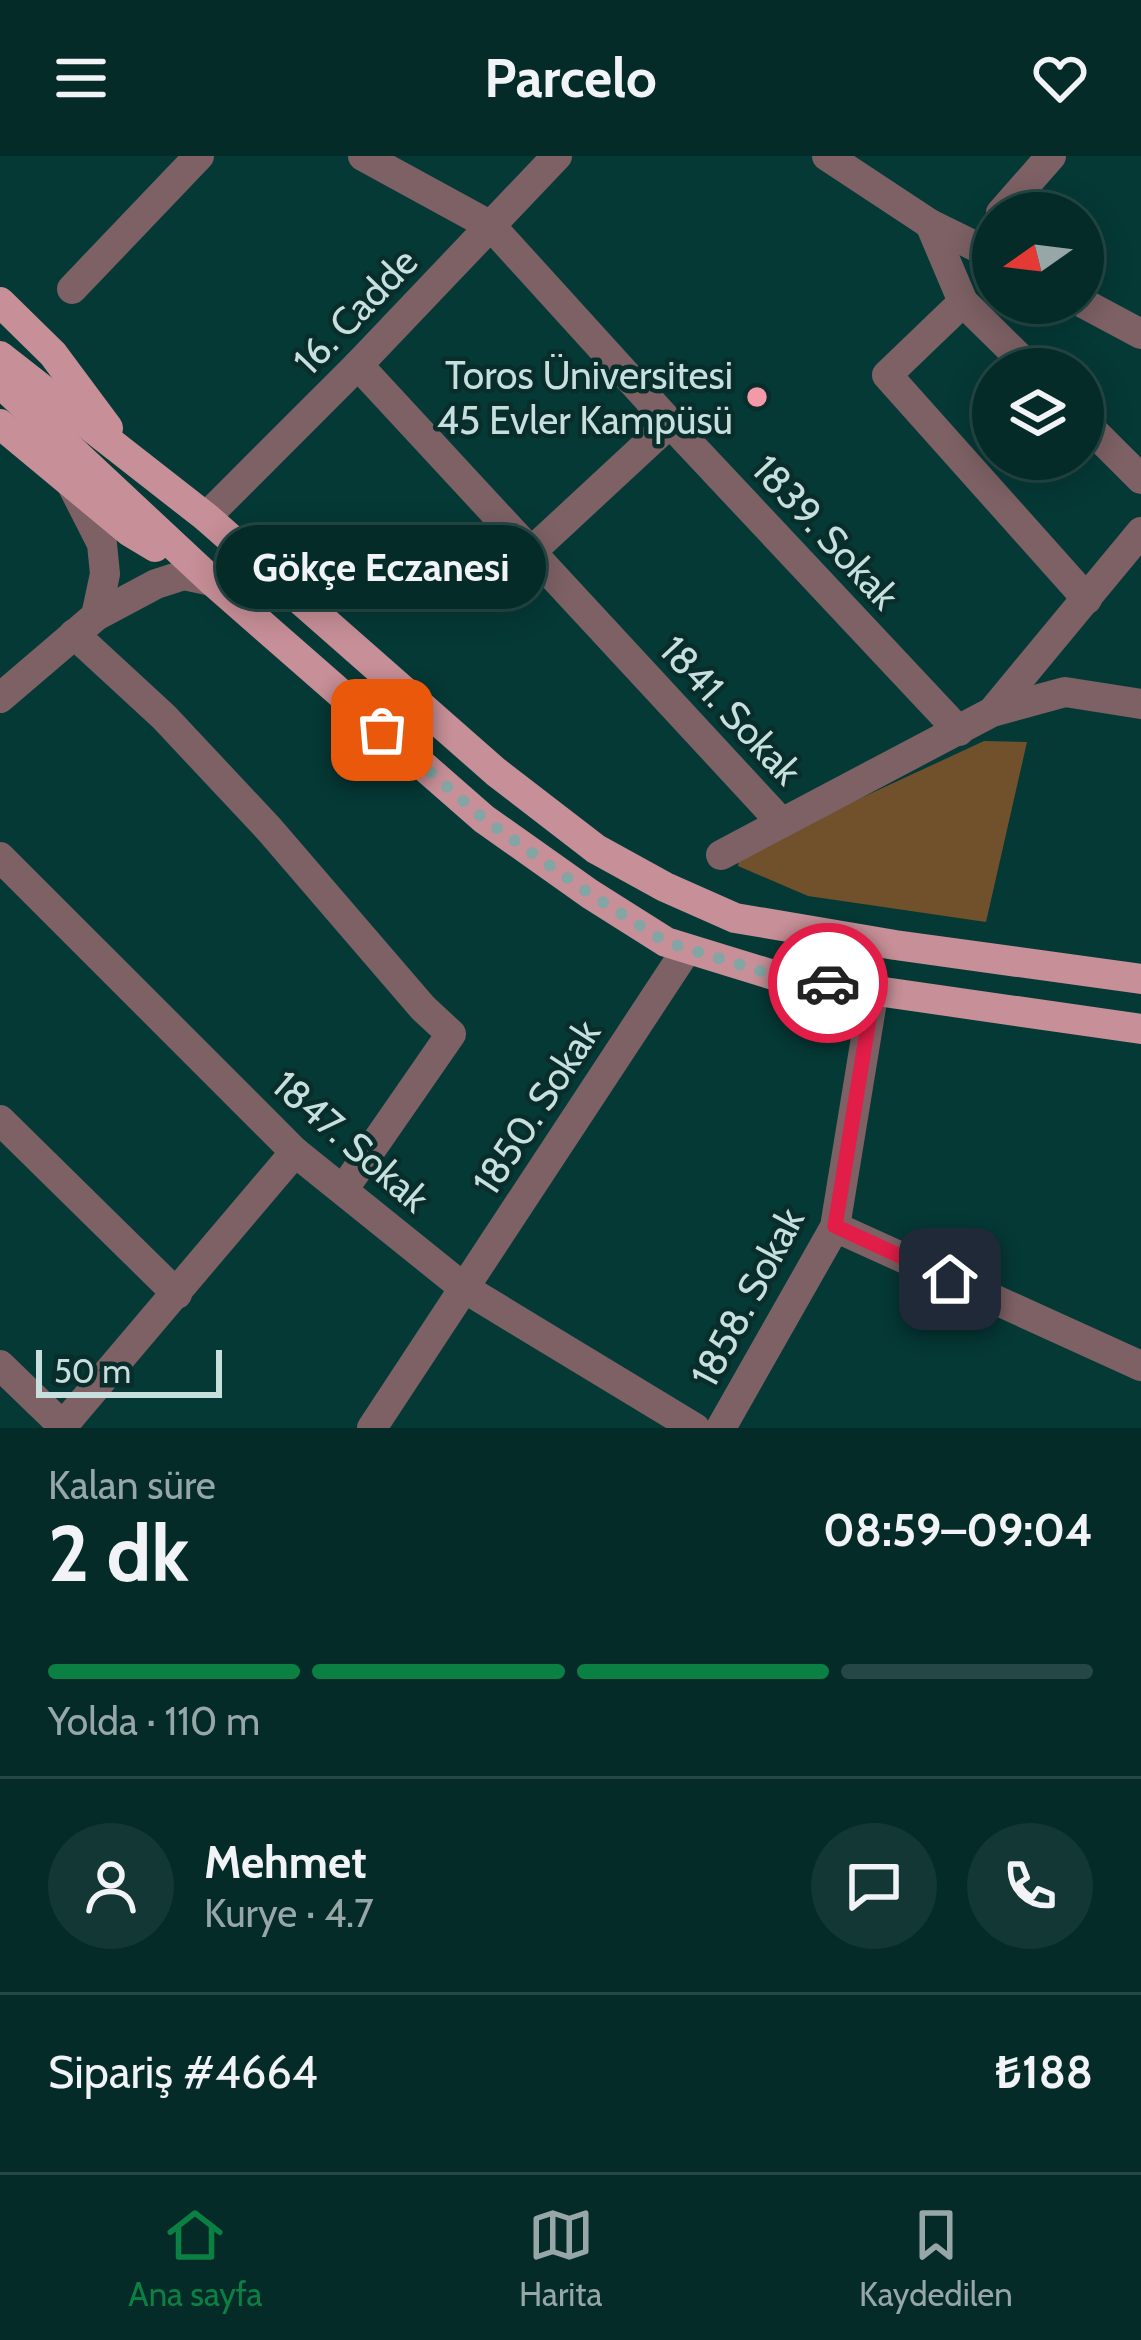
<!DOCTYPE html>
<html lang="tr">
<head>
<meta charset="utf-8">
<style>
	body { margin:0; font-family:Cabin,sans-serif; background:#123734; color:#f1f3f6; height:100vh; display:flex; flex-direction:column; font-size:45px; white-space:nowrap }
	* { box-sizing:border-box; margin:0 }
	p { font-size:39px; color:#97a7a8 }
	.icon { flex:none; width:66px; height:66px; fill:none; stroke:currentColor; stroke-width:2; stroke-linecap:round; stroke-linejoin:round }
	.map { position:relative; height:1272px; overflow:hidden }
	.sheet { display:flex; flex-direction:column; background:#042b28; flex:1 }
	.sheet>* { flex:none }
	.needle { width:78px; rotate:256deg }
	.fabs { position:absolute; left:972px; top:36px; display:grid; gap:24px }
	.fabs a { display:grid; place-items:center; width:132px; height:132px; border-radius:50%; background:#042b28; box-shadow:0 6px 30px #0003,0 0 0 3px #254745; font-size:60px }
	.scale { position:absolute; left:36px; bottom:30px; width:186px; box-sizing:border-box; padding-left:12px; border:6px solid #c7dfdd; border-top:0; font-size:33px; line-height:42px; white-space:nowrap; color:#c7dfdd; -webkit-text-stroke:9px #082d2b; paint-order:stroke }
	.pin { position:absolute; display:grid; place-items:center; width:102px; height:102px; color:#fff; margin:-51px; border-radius:24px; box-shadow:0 6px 18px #0006 }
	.courier { position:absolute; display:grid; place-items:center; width:120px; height:120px; margin:-60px; border:9px solid #e11d48; border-radius:50%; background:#fff; color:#222; box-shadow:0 3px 15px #0007 }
	.bubble { position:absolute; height:84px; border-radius:42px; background:#042b28; box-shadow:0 6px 30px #0003,0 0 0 3px #254745; font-size:39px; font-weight:800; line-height:84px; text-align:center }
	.headline em { font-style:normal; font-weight:800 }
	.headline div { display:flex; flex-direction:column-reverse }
	.headline { display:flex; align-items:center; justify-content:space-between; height:204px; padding:0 48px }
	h1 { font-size:78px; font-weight:800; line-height:90px }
	.bar { display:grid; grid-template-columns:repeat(4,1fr); gap:18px 12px; align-content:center; height:144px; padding:0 48px }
	.bar i { height:15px; border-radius:9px; background:#254745 }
	.bar .selected { background:#0b8043 }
	.bar p { grid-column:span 4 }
	.line { display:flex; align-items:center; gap:30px; padding:0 48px; border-top:3px solid #254745 }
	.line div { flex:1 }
	.round { display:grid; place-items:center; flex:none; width:126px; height:126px; border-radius:63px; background:#123734 }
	header { display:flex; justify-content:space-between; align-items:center; height:156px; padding:0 48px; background:#042b28; font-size:54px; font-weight:800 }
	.tabs { display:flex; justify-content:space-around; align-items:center; height:168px; border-top:3px solid #254745; background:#042b28; font-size:33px; color:#97a7a8 }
	.tabs a { display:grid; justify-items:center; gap:6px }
	.tabs .selected { color:#0b8043 }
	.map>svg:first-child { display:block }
	.green { fill:#70512b }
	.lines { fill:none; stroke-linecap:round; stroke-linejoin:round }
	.minor { stroke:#7d6164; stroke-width:30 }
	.major { stroke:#c78f97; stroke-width:30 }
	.done { stroke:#83a5a3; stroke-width:12; stroke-dasharray:0 21.6 }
	.route { stroke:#e11d48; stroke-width:15 }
	.poi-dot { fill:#f39aa8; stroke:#082d2b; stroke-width:4.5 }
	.labels { text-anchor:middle; stroke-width:9; stroke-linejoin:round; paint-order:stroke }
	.street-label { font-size:39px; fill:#c7dfdd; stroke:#082d2b }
	.poi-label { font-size:39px; fill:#c7dfdd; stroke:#082d2b; text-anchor:end }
</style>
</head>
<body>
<header><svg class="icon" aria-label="menu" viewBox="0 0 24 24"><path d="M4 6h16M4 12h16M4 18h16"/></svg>Parcelo<svg class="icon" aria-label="heart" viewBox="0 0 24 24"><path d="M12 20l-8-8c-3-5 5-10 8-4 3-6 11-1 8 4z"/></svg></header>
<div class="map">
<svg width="1141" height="1272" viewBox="0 0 1141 1272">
	<rect width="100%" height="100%" fill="#053936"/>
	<!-- green -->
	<path class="green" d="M984 585 1027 586 986 766 808 740 738 710 740 698Z"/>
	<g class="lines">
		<!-- minor -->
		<g class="minor">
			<path d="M363 0 491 70 670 267 959 575"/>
			<path d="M827 0 930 68 993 99"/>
			<path d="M1001 57 1051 0"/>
			<path d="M930 68 963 146 1031 213"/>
			<path d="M72 133 199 0"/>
			<path d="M963 146 887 219 1087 443"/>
			<path d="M1083 147 1141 178"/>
			<path d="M358 209 781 666"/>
			<path d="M1083 265 1141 323"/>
			<path d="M72 329 102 388 105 418 96 460"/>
			<path d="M206 361 358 209 557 0"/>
			<path d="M532 395 670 267"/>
			<path d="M74 478 164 561 269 673 423 852 451 878 343 1034"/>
			<path d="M0 542 96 460 156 428 184 419 212 425"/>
			<path d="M992 556 1141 376"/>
			<path d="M721 699 992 556 1065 536 1141 548"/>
			<path d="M0 701 295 996 464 1132 695 1272"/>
			<path d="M0 964 177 1138"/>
			<path d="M835 1071 1141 1210"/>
			<path d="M0 1209 63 1270"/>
			<path d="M61 1272 295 996"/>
			<path d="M372 1272 687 793"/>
			<path d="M721 1272 835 1071 874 833"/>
		</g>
		<!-- major -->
		<g class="major">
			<path d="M0 146 53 198 108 272"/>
			<path d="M0 200 206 361 496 616 596 693 665 731 735 762 895 789 1141 823"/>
			<path d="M0 227 212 425 484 663 590 738 666 786 780 821 1141 873"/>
			<path d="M0 268 130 376 155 391"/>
		</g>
	</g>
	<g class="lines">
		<!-- done -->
		<path class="done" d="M382 574 484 663 590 738 666 786 780 821 828 827"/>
		<!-- route -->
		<path class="route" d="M828 827 874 833 835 1070 950 1123"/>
	</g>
	<!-- markers -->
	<circle class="poi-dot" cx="757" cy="241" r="12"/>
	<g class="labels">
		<!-- street labels -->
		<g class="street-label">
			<text transform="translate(355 155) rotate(-46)" y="14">16. Cadde</text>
			<text transform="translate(826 376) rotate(47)" y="14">1839. Sokak</text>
			<text transform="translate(731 554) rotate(47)" y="14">1841. Sokak</text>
			<text transform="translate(536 951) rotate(-57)" y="14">1850. Sokak</text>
			<text transform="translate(351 985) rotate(41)" y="14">1847. Sokak</text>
			<text transform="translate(747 1141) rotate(-62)" y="14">1858. Sokak</text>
		</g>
		<!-- poi labels -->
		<g class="poi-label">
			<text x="733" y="233">Toros Üniversitesi<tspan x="733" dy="45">45 Evler Kampüsü</tspan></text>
		</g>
	</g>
</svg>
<div class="fabs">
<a><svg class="needle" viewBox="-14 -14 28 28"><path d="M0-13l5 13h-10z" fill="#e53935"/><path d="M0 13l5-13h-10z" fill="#97a7a8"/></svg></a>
<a><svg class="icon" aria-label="layers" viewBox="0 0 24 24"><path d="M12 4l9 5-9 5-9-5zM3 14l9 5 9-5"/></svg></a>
</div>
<div class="scale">50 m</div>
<div class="pin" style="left:382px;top:574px;background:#ea580c"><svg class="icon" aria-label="bag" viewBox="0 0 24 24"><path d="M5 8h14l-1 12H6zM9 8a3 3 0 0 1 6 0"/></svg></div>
<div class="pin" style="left:950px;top:1123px;background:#1f2937"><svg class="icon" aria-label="home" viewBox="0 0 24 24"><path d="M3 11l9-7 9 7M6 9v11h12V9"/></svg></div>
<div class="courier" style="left:828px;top:827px"><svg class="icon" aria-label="car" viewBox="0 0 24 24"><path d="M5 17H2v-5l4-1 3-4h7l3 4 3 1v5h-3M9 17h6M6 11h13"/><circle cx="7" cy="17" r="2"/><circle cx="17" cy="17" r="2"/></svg></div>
<div class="bubble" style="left:216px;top:369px;width:330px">Gökçe Eczanesi</div>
</div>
<section class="sheet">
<div class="headline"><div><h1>2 dk</h1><p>Kalan süre</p></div><em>08:59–09:04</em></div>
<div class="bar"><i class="selected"></i><i class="selected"></i><i class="selected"></i><i></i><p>Yolda · 110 m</p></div>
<div class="line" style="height:216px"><a class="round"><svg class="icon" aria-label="person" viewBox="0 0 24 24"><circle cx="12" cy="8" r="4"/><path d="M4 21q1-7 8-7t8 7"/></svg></a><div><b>Mehmet</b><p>Kurye · 4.7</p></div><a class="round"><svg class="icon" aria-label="chat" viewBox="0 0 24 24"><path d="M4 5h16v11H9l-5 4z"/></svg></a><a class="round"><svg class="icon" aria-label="phone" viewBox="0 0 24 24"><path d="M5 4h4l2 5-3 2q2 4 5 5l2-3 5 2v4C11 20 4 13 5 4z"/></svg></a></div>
<div class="line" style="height:156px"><div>Sipariş #4664</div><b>₺188</b></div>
</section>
<nav class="tabs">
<a class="selected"><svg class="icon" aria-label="home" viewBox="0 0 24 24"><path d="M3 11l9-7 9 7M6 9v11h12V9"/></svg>Ana sayfa</a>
<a><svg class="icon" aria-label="map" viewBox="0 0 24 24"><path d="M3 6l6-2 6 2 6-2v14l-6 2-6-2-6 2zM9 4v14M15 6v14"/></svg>Harita</a>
<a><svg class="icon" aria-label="saved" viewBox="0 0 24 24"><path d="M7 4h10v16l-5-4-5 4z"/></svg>Kaydedilen</a>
</nav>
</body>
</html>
